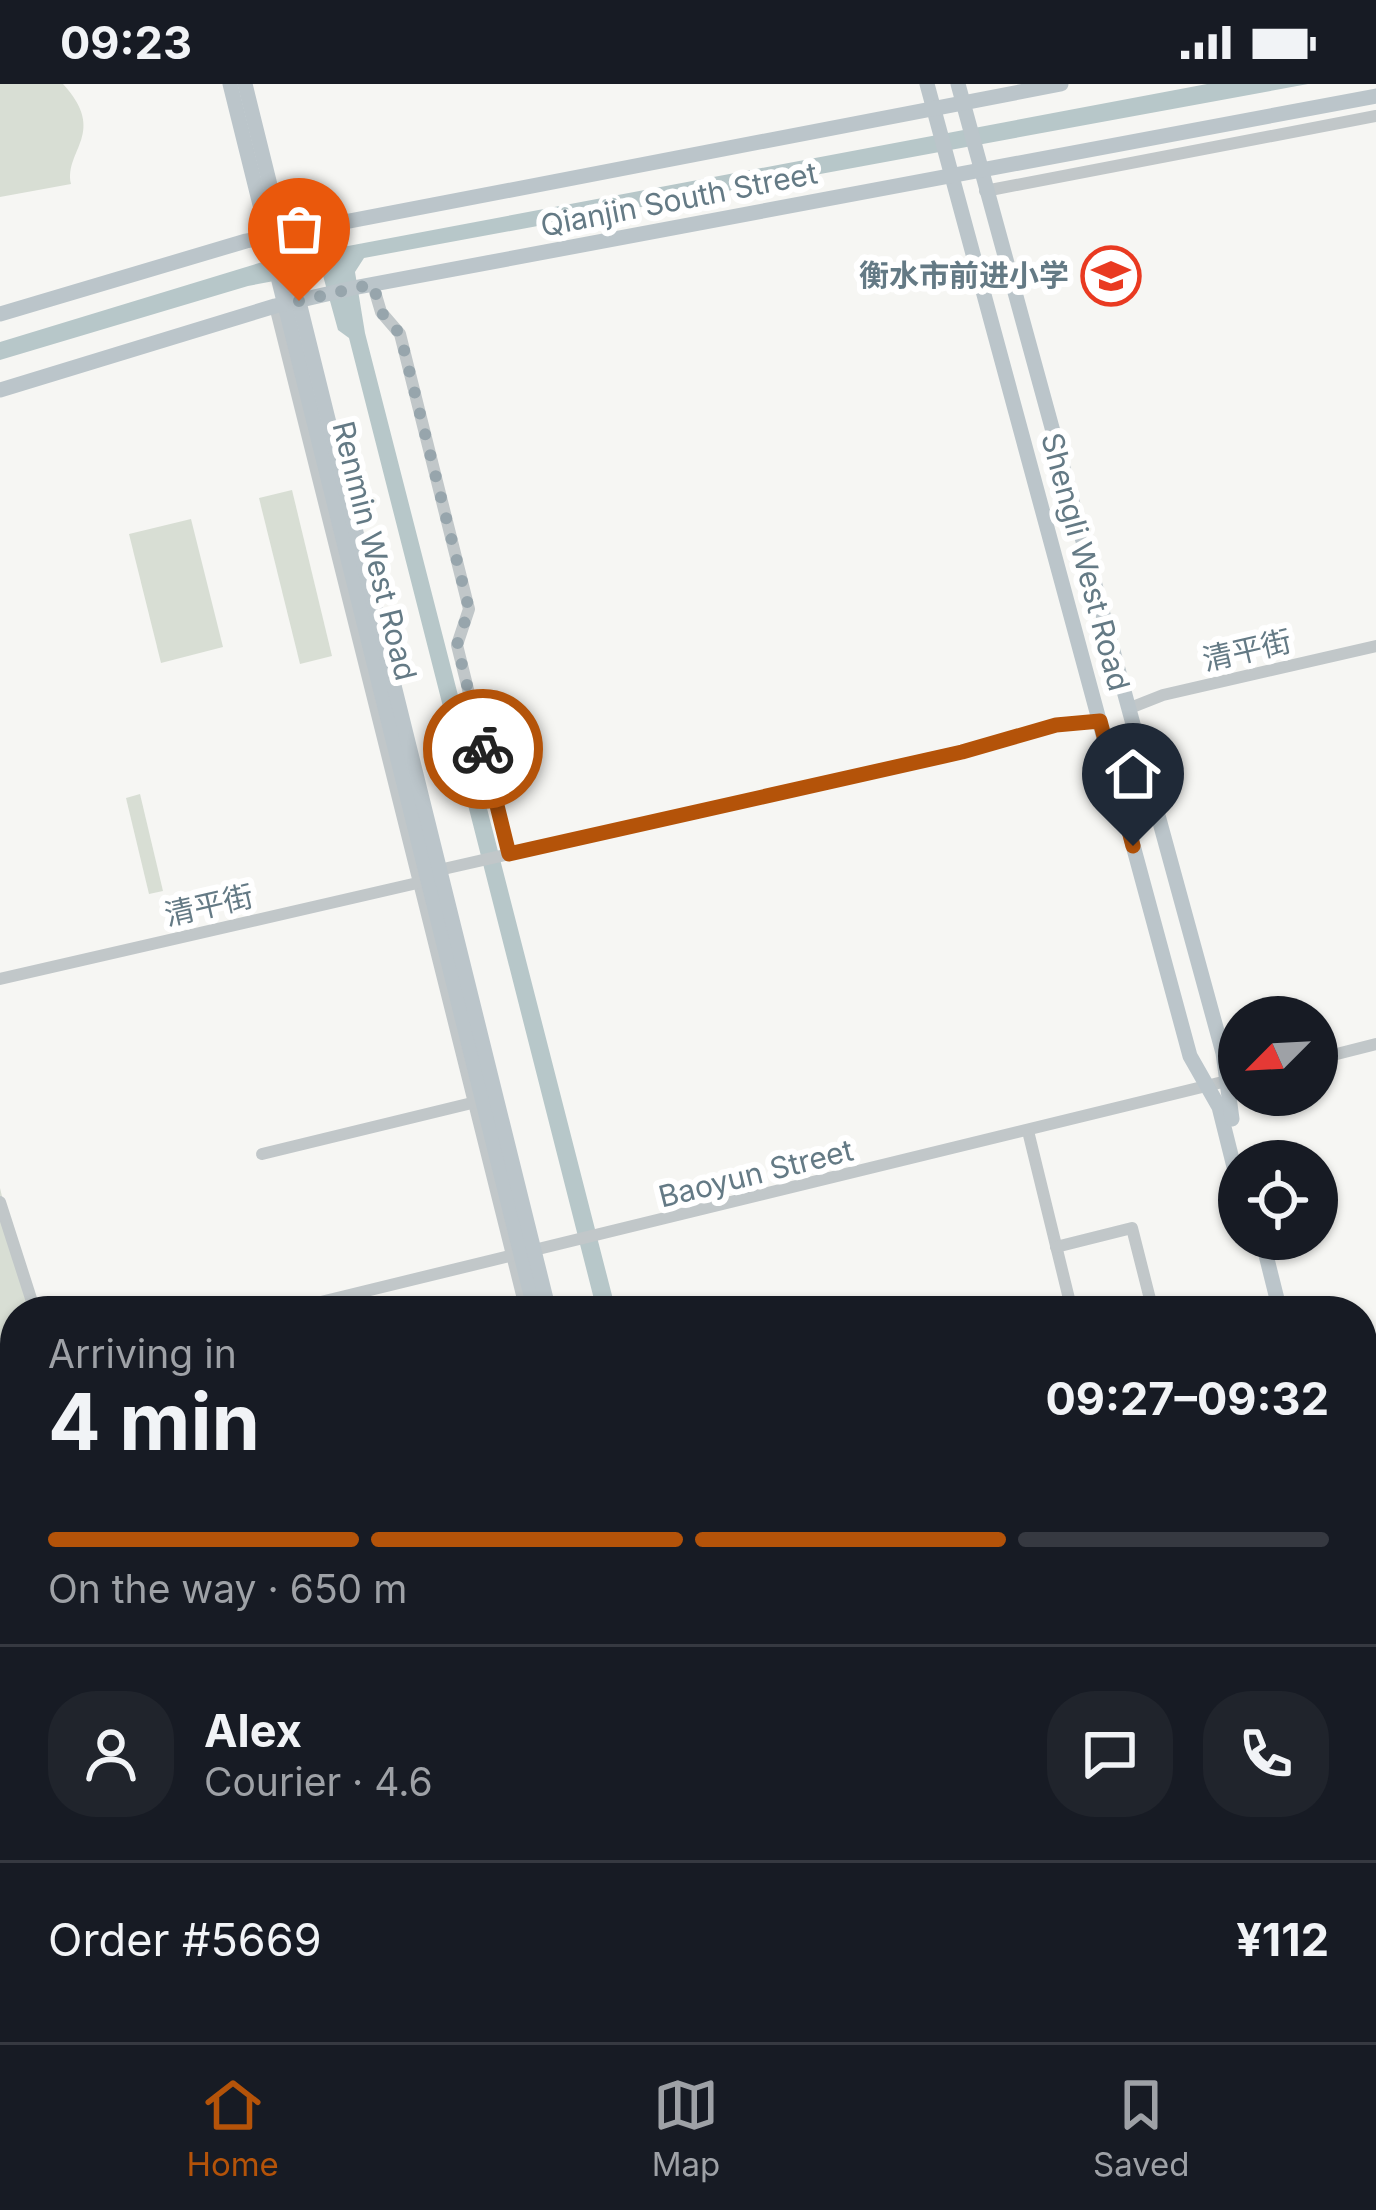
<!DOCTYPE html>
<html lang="en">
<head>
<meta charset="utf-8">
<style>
	body { margin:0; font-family:Inter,"Noto Sans SC",sans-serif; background:#20242c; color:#f1f3f6; height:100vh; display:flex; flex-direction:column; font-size:45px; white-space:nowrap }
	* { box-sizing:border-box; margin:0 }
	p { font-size:39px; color:#9ea1a6 }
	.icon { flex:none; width:66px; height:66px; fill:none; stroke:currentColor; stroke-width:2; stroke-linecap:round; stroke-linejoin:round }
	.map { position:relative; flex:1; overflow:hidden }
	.sheet { position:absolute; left:0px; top:1212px; width:1377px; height:747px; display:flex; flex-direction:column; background:#171b24; border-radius:48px 48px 0 0; box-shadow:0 3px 9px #0004 }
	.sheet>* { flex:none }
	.needle { width:78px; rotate:246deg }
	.buttons { position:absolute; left:1218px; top:912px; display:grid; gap:24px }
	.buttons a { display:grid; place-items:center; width:120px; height:120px; border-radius:50%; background:#171b24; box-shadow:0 3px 9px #0004; font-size:60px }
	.pin { position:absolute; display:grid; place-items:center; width:102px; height:102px; color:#fff; margin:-123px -51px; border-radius:50% 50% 50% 0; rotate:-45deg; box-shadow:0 0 12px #0007 }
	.pin .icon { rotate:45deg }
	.courier { position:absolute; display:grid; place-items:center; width:120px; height:120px; margin:-60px; border:9px solid #b45309; border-radius:50%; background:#fff; color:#222; box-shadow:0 3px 15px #0007 }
	.summary em { font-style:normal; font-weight:700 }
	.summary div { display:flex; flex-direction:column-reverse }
	.summary { display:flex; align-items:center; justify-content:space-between; height:204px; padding:0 48px }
	h1 { font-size:78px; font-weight:700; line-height:90px }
	.bar { display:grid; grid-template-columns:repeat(4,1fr); gap:18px 12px; align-content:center; height:144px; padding:0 48px }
	.bar i { height:15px; border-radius:9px; background:#363941 }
	.bar .selected { background:#b45309 }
	.bar p { grid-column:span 4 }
	.line { display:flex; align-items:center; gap:30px; padding:0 48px; border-top:3px solid #363941 }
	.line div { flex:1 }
	.round { display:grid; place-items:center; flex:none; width:126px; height:126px; border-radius:48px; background:#20242c }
	.status { display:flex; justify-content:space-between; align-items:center; height:84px; padding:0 60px; background:#171b24; direction:ltr }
	.status svg { height:33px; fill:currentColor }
	.dock { display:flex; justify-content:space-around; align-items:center; height:168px; border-top:3px solid #363941; background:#171b24; font-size:33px; color:#9ea1a6 }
	.dock a { display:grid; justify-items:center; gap:6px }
	.dock .selected { color:#b45309 }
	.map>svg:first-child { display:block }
	.green { fill:#d8ded4 }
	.water { fill:#b7c7c9 }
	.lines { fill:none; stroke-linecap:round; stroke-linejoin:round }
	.minor { stroke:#c1c7c9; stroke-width:12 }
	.major { stroke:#bbc5ca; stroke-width:15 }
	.done { stroke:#97a5ac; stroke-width:12; stroke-dasharray:0 21.6 }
	.route { stroke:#b45309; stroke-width:15 }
	.labels { text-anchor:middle; stroke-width:12; stroke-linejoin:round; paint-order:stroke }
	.street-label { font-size:30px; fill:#647a85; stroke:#fff }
	.poi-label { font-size:30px; font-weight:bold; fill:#647a85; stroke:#fff; text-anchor:end }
</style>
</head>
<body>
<div class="status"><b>09:23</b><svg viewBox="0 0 49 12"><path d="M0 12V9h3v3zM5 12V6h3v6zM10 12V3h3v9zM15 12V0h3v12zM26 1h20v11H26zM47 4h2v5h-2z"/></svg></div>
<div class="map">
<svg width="1376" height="1958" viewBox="0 0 1376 1958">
	<rect width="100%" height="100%" fill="#f6f6f3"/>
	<!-- green -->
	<g class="green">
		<path d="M0 0H63C108 49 64 66 71 100L0 113Z"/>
		<path d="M292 406 332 572 300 580 259 414Z"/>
		<path d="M191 435 223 563 161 579 129 450Z"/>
		<path d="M140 710 163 807 149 810 126 714Z"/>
		<path d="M0 1104 29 1227H15V1944H687L690 1958H0Z"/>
	</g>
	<!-- water -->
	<g class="water">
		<path d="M1207 0H1308L364 174 355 188 365 249 616 1227H597L349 254 338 246 322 188 248 202 0 276V258L315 162 318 156 335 154 348 162Z"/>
		<path d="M15 1447V1944H600L594 1958H7L0 1936V1462Z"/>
	</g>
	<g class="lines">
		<!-- minor -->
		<g class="minor">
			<path d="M985 107 1376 32"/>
			<path d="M373 201 381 228 400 250 469 525 457 561 509 770"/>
			<path d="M275 222 526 1227"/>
			<path d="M1130 624 1163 611 1376 562"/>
			<path d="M439 786 962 667 1056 641 1100 637"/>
			<path d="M0 895 426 797"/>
			<path d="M1317 975 1376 960"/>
			<path d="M1028 1047 1072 1227"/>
			<path d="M262 1070 476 1018"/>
			<path d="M0 1118 35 1227"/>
			<path d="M1056 1163 1132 1144 1153 1227"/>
			<path d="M284 1227 1239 994"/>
			<path d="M1362 1307 1376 1303"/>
			<path d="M1362 1481 1376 1478"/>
			<path d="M703 1944 707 1958"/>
			<path d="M825 1944 829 1958"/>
		</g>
		<!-- major -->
		<g class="major">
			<path d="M230 0 535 1227"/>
			<path d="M245 0 549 1227"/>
			<path d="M927 0 1190 972 1219 1023 1239 1103"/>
			<path d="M958 0 1223 969 1232 1035"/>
			<path d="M0 230 246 157 1061 0"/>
			<path d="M0 306 275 222 353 204 1376 12"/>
			<path d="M1262 1155 1280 1227"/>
			<path d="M1362 1555 1376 1612"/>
			<path d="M1362 1600 1376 1656"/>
			<path d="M715 1944 718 1958"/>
			<path d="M727 1944 731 1958"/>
		</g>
	</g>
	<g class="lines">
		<!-- done -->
		<path class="done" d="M299 217 373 200 381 228 400 250 469 525 457 561 483 665"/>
		<!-- route -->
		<path class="route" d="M483 665 509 770 962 668 1056 641 1100 637 1133 762"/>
	</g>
	<!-- icons -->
	<defs>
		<g id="school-ring" transform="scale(3)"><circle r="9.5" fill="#fff" stroke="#e93a21" stroke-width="1.5"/><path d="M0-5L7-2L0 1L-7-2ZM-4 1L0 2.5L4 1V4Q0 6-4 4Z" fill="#e93a21"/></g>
	</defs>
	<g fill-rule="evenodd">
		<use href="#school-ring" x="1111" y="192"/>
	</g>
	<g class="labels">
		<!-- street labels -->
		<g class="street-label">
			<text transform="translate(679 116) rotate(-11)" y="10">Qianjin South Street</text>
			<text transform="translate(374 467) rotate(76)" y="10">Renmin West Road</text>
			<text transform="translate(1085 478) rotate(75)" y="10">Shengli West Road</text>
			<text transform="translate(1247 567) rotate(-13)" y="10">清平街</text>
			<text transform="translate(209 822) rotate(-13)" y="10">清平街</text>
			<text transform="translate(756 1090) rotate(-14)" y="10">Baoyun Street</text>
		</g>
		<!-- poi labels -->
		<g class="poi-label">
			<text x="1069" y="202">衡水市前进小学</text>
		</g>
	</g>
</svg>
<div class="buttons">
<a><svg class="needle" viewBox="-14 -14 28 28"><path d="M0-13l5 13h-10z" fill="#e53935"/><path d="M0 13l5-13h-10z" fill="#9ea1a6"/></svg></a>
<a><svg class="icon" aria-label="locate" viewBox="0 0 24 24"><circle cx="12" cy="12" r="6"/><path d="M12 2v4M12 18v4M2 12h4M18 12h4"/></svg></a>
</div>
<div class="pin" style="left:299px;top:217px;background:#ea580c"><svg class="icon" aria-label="bag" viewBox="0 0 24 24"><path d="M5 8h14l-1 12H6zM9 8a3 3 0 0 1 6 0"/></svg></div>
<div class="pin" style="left:1133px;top:762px;background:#1f2937"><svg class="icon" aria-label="home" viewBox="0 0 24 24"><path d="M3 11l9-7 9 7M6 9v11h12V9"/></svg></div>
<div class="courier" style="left:483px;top:665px"><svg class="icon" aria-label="bike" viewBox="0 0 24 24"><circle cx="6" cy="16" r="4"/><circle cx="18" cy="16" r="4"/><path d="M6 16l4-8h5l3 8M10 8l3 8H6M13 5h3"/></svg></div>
<section class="sheet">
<div class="summary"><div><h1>4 min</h1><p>Arriving in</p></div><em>09:27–09:32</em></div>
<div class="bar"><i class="selected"></i><i class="selected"></i><i class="selected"></i><i></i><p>On the way · 650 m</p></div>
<div class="line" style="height:216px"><a class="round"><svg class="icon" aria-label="person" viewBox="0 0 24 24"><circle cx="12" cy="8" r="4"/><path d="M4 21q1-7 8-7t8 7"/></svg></a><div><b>Alex</b><p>Courier · 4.6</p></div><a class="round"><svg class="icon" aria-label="chat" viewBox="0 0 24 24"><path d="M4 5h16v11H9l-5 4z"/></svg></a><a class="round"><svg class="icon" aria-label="phone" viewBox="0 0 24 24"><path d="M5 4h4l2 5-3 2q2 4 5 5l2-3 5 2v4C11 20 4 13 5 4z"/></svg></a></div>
<div class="line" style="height:156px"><div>Order #5669</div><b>¥112</b></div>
</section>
</div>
<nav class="dock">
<a class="selected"><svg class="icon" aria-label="home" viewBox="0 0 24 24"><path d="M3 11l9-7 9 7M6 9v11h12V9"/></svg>Home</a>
<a><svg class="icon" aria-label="map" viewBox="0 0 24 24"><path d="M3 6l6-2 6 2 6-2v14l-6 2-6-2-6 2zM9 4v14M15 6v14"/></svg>Map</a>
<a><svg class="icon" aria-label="saved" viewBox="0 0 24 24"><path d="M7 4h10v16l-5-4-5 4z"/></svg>Saved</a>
</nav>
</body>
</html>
